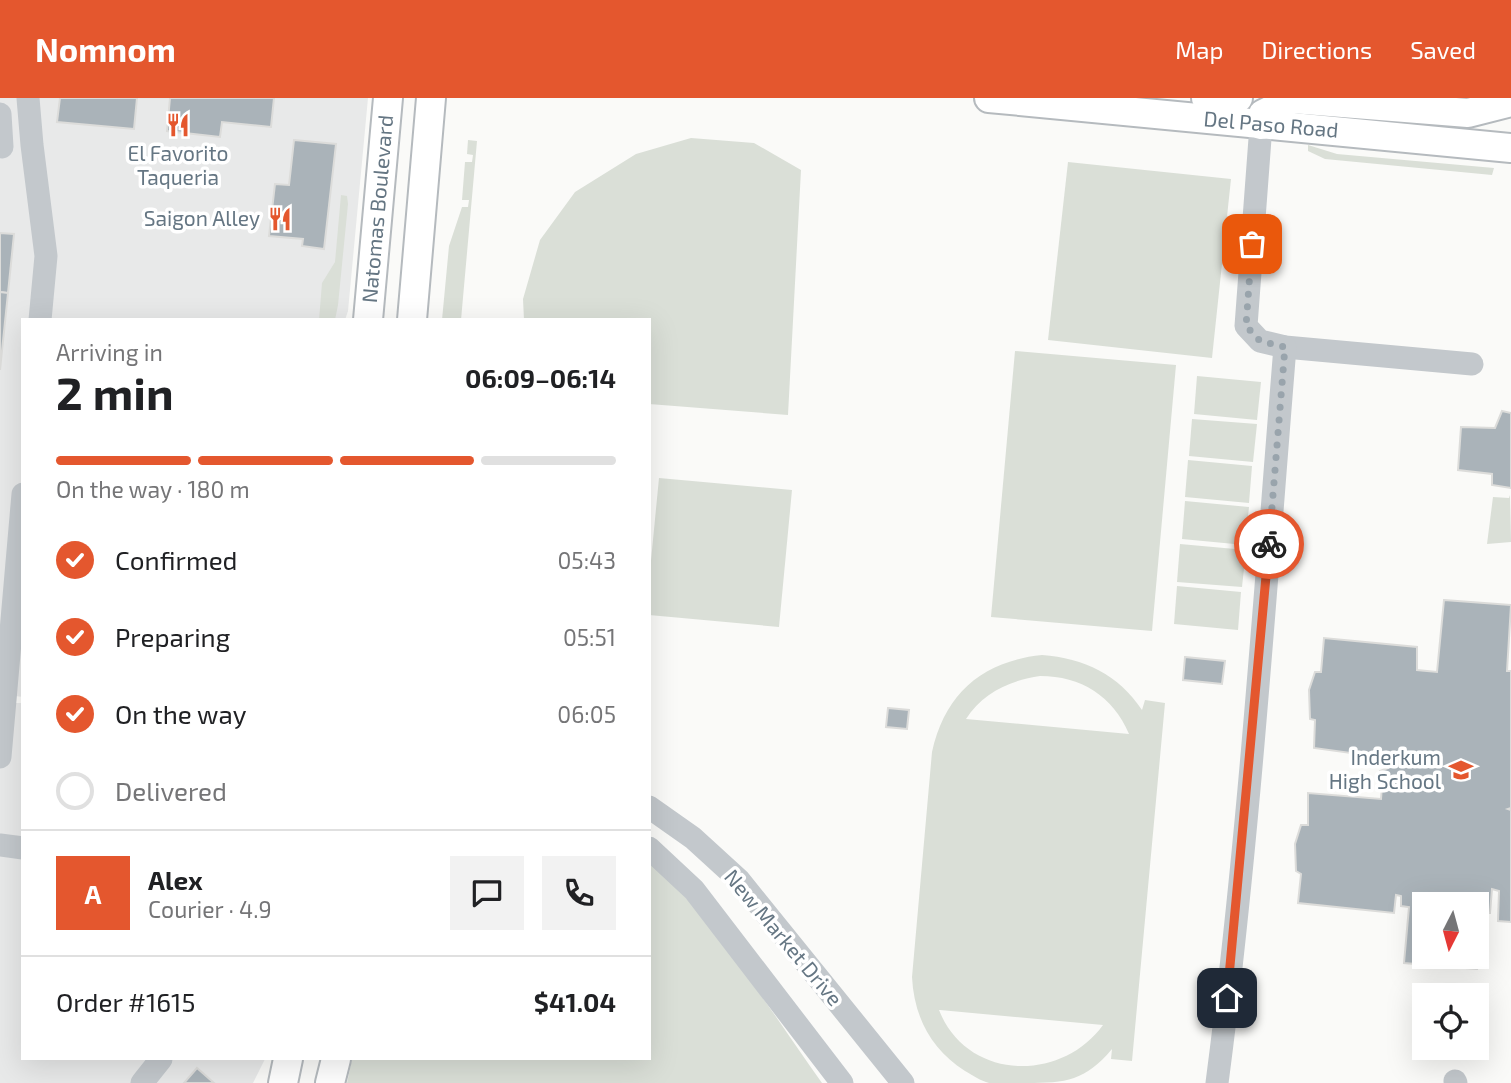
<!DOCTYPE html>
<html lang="en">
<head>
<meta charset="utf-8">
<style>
	body { margin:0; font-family:"Exo 2",sans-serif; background:#f2f2f2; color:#202124; height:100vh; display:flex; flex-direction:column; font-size:26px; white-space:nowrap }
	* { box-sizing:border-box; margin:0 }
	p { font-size:23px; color:#757577 }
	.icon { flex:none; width:38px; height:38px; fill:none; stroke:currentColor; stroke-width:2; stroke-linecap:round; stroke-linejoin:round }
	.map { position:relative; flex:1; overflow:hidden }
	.side { position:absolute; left:21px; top:220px; width:630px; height:742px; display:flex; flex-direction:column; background:#fff; border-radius:0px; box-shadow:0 7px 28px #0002 }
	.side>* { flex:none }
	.needle { width:46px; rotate:186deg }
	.tools { position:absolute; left:1412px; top:794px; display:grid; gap:14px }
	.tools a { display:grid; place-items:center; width:77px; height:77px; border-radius:0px; background:#fff; box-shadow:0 7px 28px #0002; font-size:35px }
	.pin { position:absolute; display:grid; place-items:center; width:60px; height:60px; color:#fff; margin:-30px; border-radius:14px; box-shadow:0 4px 10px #0006 }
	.courier { position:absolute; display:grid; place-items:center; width:70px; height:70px; margin:-35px; border:5px solid #e4572e; border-radius:50%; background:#fff; color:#222; box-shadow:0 2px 9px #0007 }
	.headline em { font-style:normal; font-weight:700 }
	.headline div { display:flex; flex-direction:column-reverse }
	.headline { display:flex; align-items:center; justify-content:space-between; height:119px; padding:0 35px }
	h1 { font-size:46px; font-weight:700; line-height:52px }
	.bar { display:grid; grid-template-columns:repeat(4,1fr); gap:10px 7px; align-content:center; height:84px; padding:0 35px }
	.bar i { height:9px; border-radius:5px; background:#e0e0e0 }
	.bar .active { background:#e4572e }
	.bar p { grid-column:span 4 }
	.line { display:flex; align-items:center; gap:18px; padding:0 35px; border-top:2px solid #e0e0e0 }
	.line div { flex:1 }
	.round { display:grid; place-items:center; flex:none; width:74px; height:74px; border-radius:0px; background:#f2f2f2 }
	ol { padding:0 35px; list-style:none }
	li { display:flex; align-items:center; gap:21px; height:77px }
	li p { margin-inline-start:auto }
	li .icon { padding:7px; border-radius:50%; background:#e4572e; color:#fff; stroke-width:4 }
	li:last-child { color:#757577 }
	li i { width:38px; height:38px; border:4px solid #e0e0e0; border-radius:50% }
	header { display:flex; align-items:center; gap:42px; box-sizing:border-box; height:98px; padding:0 35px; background:#e4572e; color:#fff }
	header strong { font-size:33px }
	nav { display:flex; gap:38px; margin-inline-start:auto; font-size:24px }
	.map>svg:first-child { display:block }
	.built { fill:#e8e9e9 }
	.green { fill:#dadfd7; fill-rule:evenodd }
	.building { fill:#aab3b9; stroke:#dcdcda; stroke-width:2; fill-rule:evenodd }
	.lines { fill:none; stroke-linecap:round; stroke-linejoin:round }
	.major-casing { stroke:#b5babe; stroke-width:32 }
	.minor { stroke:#c3c8cc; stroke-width:23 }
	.major { stroke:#fff; stroke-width:28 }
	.done { stroke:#99a4ac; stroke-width:7; stroke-dasharray:0 12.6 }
	.route { stroke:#e4572e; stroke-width:9 }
	.labels { text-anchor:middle; stroke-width:7; stroke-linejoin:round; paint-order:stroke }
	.street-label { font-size:21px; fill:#657683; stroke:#fff }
	.poi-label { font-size:21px; fill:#657683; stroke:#fff; text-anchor:end }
</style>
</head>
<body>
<header>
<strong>Nomnom</strong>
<nav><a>Map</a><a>Directions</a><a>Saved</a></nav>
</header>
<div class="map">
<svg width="1511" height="985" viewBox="0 0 1511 985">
	<rect width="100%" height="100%" fill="#fafaf8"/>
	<!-- built -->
	<g class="built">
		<path d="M0 0H368L348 213 345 222H23V599L0 596Z"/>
		<path d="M0 605H23V961H265L253 985H0Z"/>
	</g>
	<!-- green -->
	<g class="green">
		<path d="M691 40 754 45 801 72 788 317 649 306V222H524L523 201 540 142 575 94 636 56Z"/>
		<path d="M468 42 477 43 461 222H442L449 148 462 109H468L469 102H462L465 64H472L473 57 467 56Z"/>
		<path d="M1308 47 1337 56 1494 70 1492 77 1325 61 1308 53Z"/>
		<path d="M1068 64 1231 81 1212 260 1048 242Z"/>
		<path d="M341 97 347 98 348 106 338 207 335 222H319L322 185 335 164Z"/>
		<path d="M1015 253 1176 267 1152 533 991 519Z"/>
		<path d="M1197 278 1261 284 1257 322 1194 316Z"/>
		<path d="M1192 321 1257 326 1253 364 1189 358Z"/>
		<path d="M1188 362 1252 368 1249 405 1185 399Z"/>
		<path d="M659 380 792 392 779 529 649 517V483Z"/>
		<path d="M1510 397 1511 444 1487 446 1493 399 1509 400Z"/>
		<path d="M1185 403 1249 409 1245 447 1182 441Z"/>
		<path d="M1180 446 1246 452 1242 489 1177 484Z"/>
		<path d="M1177 488 1241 494 1238 532 1174 526Z"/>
		<path d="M1042 557C1084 560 1119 577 1142 612L1145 602 1165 605 1132 963 1111 961 1112 951C1085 983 1066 985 1027 985 1015 985 1001 985 989 985 981 983 972 977 965 973 931 951 914 919 912 879L932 654C945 595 983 563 1042 557ZM1040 578C1081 578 1113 598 1129 636L966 621C982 595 1011 582 1040 578ZM939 912H940L1103 927C1061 985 967 983 939 912Z"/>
		<path d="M649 761C717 826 768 909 822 985H347L352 961H649Z"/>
	</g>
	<!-- building -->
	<g class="building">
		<path d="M60 0H137L134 31 57 24Z"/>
		<path d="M170 0H274L271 29 222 24 220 39 167 33Z"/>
		<path d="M294 42 336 46 324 151 302 148 303 141 269 138 275 86 289 87Z"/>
		<path d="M0 135 14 136 8 195 0 194Z"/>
		<path d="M0 194 8 195 0 272Z"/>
		<path d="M1502 313 1511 315V390L1492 387V376L1458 372 1461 329 1495 330Z"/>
		<path d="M1444 502 1511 507 1507 573H1511V710L1508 711 1511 712V824L1498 823 1499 793 1492 791 1490 815H1483L1477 871 1404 865 1409 809 1401 808V798L1396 797 1394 815 1298 805 1301 776 1296 773 1295 746 1301 727H1308V695L1381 701 1382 688 1378 685 1380 673 1388 670V660L1314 650 1315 622 1310 621 1309 592 1315 574H1321L1324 540 1417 549V572L1437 574ZM1424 807H1477V859H1424Z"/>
		<path d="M1185 559 1225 563 1222 586 1183 582Z"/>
		<path d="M888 610 909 612 907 631 886 629Z"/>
		<path d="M197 970 214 985H184Z"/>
	</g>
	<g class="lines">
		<!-- major casing -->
		<g class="major-casing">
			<g id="major">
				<path d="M989 0 1511 50"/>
				<path d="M1206 0H1238"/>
				<path d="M1261 27 1263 16 1293 1 1468 15 1511 4"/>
				<path d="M368 222 388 0"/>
				<path d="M412 222 431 0"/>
				<path d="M283 985 288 961"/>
				<path d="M330 985 336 961"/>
			</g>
		</g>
		<!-- minor -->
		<g class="minor">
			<path d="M28 0 32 47 46 158 40 222"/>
			<path d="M0 16 2 49"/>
			<path d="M1261 27 1246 228 1260 243 1285 249 1472 266"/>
			<path d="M0 659 23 396"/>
			<path d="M649 709 693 740 739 782 903 985"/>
			<path d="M0 747 23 750"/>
			<path d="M649 750 694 792 842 985"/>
			<path d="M1455 983 1456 985"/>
			<path d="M142 985 161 961"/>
			<path d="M1217 985C1249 741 1265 494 1285 249"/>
		</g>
		<!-- major -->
		<use href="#major" class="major"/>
	</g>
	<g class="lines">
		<!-- done -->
		<path class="done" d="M1252 146 1246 228 1260 243 1285 249 1269 446"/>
		<!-- route -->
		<path class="route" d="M1227 900 1269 446"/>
	</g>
	<!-- icons -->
	<defs>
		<g id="restaurant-bare" transform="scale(1.89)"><path d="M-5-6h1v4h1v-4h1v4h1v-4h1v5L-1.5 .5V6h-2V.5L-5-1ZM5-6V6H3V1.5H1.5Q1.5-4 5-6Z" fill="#e4572e" stroke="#fff" stroke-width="2.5" paint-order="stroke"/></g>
		<g id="school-bare" transform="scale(1.89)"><path d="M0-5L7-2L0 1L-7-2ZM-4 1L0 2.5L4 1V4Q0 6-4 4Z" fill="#e4572e" stroke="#fff" stroke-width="2.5" paint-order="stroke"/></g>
	</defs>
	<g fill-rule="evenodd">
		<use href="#restaurant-bare" x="178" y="27"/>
		<use href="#restaurant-bare" x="280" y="121"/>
		<use href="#school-bare" x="1461" y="672"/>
	</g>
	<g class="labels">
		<!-- street labels -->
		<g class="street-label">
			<text transform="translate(1271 27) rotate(5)" y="7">Del Paso Road</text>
			<text transform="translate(378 111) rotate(-85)" y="7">Natomas Boulevard</text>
			<text transform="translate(783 840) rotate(50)" y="7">New Market Drive</text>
		</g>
		<!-- poi labels -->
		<g class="poi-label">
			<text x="178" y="63" text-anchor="middle">El Favorito<tspan x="178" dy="24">Taqueria</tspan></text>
			<text x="260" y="128">Saigon Alley</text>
			<text x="1441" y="667">Inderkum<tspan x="1441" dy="24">High School</tspan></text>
		</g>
	</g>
</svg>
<div class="tools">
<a><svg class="needle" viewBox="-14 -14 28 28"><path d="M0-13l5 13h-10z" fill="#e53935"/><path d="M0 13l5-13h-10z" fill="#757577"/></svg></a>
<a><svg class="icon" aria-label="locate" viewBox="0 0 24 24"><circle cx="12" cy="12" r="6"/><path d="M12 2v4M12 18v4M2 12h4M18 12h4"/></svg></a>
</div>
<div class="pin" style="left:1252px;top:146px;background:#ea580c"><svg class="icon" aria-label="bag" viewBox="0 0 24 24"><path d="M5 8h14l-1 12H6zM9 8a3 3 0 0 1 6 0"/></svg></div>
<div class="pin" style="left:1227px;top:900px;background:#1f2937"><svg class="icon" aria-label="home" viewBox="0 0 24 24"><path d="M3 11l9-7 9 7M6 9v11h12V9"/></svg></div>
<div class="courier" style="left:1269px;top:446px"><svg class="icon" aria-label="bike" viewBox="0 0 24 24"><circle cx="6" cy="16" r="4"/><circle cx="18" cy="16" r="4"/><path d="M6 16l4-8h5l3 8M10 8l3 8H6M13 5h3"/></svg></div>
<section class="side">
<div class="headline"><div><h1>2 min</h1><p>Arriving in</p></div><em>06:09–06:14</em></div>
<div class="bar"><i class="active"></i><i class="active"></i><i class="active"></i><i></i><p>On the way · 180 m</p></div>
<ol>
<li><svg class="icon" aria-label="check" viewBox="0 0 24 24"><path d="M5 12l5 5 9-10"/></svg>Confirmed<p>05:43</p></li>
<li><svg class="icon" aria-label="check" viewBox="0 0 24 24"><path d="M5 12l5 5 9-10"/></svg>Preparing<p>05:51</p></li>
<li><svg class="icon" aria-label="check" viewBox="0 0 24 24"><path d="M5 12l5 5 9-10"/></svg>On the way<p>06:05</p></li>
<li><i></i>Delivered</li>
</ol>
<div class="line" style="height:126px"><b class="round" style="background:#e4572e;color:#fff">A</b><div><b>Alex</b><p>Courier · 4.9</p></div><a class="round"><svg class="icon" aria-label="chat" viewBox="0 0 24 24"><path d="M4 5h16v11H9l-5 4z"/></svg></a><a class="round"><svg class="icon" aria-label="phone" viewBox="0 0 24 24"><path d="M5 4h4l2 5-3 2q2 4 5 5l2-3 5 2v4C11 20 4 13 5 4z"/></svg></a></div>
<div class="line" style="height:91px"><div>Order #1615</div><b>$41.04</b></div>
</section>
</div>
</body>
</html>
